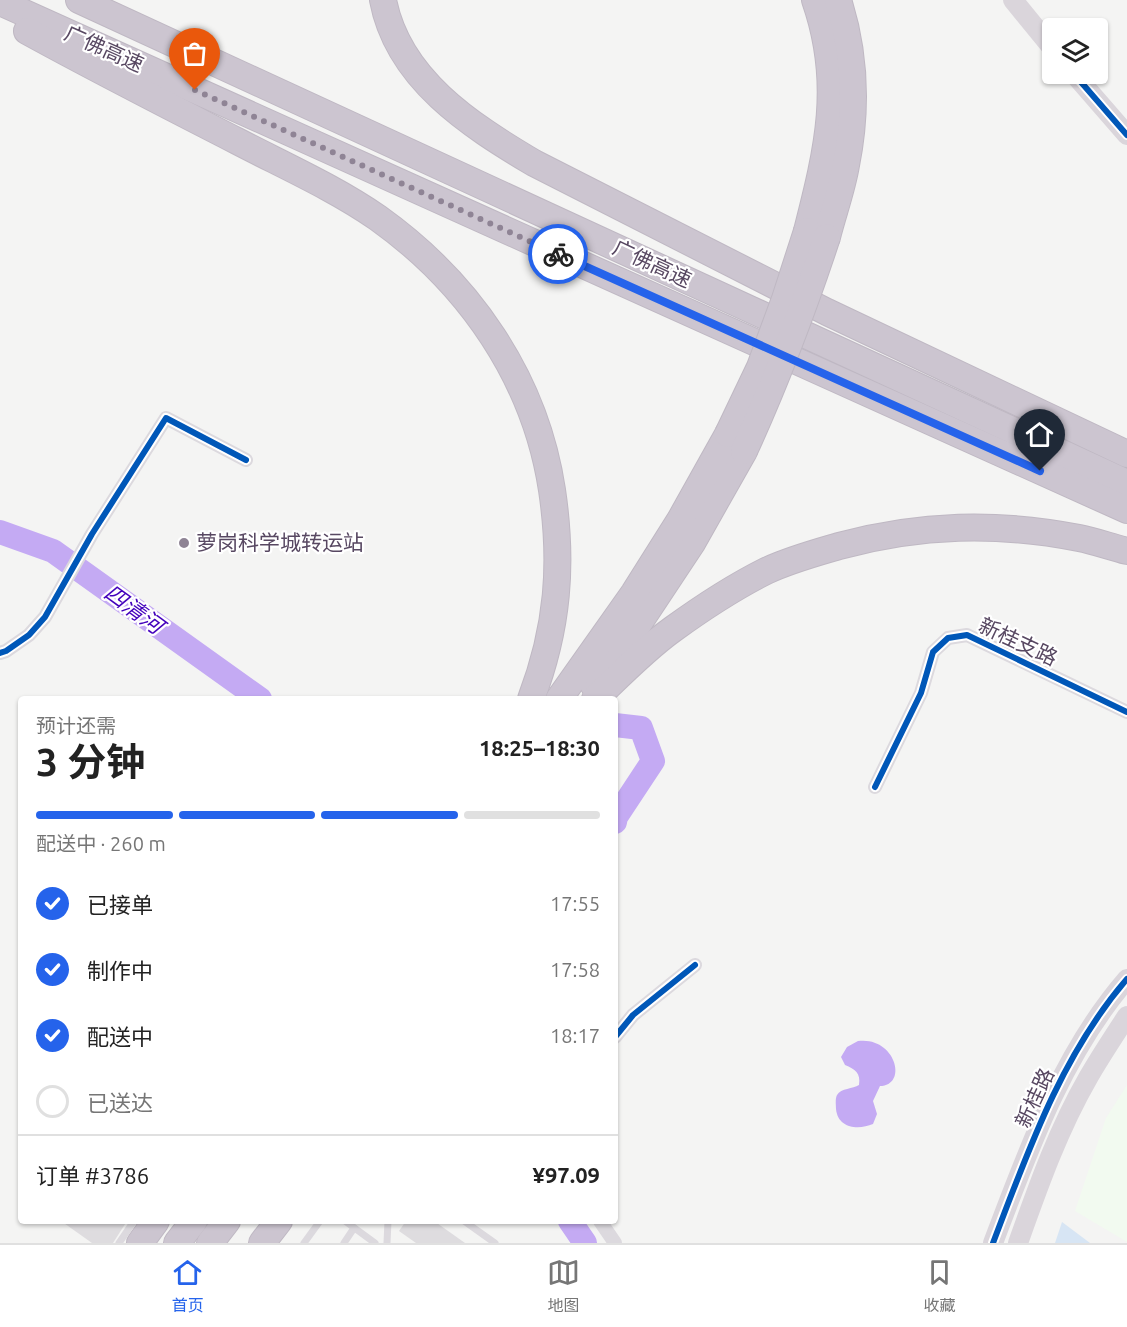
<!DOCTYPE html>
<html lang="zh">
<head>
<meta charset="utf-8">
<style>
	body { margin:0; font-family:Ubuntu,"Noto Sans SC",sans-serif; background:#f6f6f6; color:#222; height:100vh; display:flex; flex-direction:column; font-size:22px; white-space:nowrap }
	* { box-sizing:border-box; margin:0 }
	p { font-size:20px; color:#767676 }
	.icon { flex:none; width:33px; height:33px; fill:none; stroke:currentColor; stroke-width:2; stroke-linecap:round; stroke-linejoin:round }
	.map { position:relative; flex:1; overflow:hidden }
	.drawer { position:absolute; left:18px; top:696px; width:600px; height:528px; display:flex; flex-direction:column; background:#fff; border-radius:6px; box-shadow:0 2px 4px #0004 }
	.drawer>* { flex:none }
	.tools { position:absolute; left:1042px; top:18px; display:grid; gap:12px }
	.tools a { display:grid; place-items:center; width:66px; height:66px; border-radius:6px; background:#fff; box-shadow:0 2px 4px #0004; font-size:30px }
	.pin { position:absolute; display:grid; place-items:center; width:51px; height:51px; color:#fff; margin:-62px -26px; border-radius:50% 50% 50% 0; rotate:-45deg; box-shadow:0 0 6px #0007 }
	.pin .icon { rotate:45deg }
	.courier { position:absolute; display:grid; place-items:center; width:60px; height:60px; margin:-30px; border:4px solid #2563eb; border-radius:50%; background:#fff; color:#222; box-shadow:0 2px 8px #0007 }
	.overview em { font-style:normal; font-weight:700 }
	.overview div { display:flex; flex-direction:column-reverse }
	.overview { display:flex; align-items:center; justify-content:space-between; height:102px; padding:0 18px }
	h1 { font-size:39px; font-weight:700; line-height:45px }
	.bar { display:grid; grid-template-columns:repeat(4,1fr); gap:9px 6px; align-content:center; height:72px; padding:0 18px }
	.bar i { height:8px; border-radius:4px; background:#e0e0e0 }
	.bar .on { background:#2563eb }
	.bar p { grid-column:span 4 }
	.line { display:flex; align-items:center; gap:15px; padding:0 18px; border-top:2px solid #e0e0e0 }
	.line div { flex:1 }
	ol { padding:0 18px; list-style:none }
	li { display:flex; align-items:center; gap:18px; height:66px }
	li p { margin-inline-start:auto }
	li .icon { padding:6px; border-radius:50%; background:#2563eb; color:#fff; stroke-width:4 }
	li:last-child { color:#767676 }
	li i { width:33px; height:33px; border:3px solid #e0e0e0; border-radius:50% }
	.dock { display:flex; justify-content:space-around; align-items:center; height:84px; border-top:2px solid #e0e0e0; background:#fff; font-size:16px; color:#767676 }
	.dock a { display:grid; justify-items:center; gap:3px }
	.dock .on { color:#2563eb }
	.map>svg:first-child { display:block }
	.commercial { fill:#f2faf0 }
	.green { fill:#d7e5f4 }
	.water { fill:#c4aaf3 }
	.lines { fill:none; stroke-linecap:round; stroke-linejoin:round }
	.river { stroke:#c4aaf3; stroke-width:24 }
	.building { fill:#dedcdf }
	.highway-casing { stroke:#bfb8c3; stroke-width:28 }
	.lane { stroke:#dcd9de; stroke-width:7 }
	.street { stroke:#dcd9de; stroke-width:14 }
	.secondary { stroke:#dad5db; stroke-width:20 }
	.highway { stroke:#ccc5d0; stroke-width:26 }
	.highway-bridge-casing { stroke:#bfb8c3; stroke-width:28; stroke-linecap:butt }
	.highway-bridge { stroke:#ccc5d0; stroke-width:26 }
	.cycleway-casing { stroke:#fff; stroke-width:10 }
	.cycleway { stroke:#0057b8; stroke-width:6 }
	.done { stroke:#8f8495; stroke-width:6; stroke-dasharray:0 10.8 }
	.route { stroke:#2563eb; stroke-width:8 }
	.poi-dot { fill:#8f8495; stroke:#fff; stroke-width:2 }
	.labels { text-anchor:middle; stroke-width:4.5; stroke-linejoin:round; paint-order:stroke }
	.street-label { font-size:21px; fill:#584862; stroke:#fff }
	.poi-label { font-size:21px; fill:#584862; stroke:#fff; text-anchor:start }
	.water-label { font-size:22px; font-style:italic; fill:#4301bc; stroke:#fff }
</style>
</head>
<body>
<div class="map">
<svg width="1127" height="1243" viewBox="0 0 1127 1243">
	<rect width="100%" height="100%" fill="#f4f4f3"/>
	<!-- commercial -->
	<path class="commercial" d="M1127 1085V1242L1075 1211 1106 1118Z"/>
	<!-- green -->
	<path class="green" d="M1062 1222 1090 1243H1055Z"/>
	<!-- water -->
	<path class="water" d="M858 1041C895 1036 909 1085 880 1086L873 1101 877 1114 873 1124C859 1130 838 1129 836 1109 836 1104 835 1099 837 1095 841 1088 853 1089 859 1085 861 1073 855 1069 845 1065L841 1057 847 1047Z"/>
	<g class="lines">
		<!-- river -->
		<g class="river">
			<path d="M0 532 53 551 260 699"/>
			<path d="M615 725 641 728 653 761 616 817 615 822"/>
			<path d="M570 1221 585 1243"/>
		</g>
	</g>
	<!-- building -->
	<g class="building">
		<path d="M61 1221H127L113 1243H92Z"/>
		<path d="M406 1221H434L465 1243H416L399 1231Z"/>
	</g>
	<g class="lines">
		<!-- highway casing -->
		<g class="highway-casing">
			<g id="highway">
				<path d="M79 0 1127 483"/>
				<path d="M383 0C398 79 470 125 534 163L827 312 1127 454"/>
				<path d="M0 2 1127 510"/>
				<path d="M27 31C96 69 167 105 237 141 283 165 335 188 378 218 469 283 535 378 552 490 563 564 558 628 531 699"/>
				<path d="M807 231C828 149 844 83 815 0"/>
				<path d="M827 237C833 213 842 189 846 165 857 110 855 53 838 0"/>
				<path d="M593 684 633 632 692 543 744 451"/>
				<path d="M559 699 634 593 680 520 728 434"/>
				<path d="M595 699C620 675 645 649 673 629 702 608 734 587 766 571 789 560 815 553 839 546 920 524 997 522 1079 538 1095 541 1111 547 1127 551"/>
				<path d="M140 1243 156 1221"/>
				<path d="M177 1243 194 1221"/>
				<path d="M210 1243 227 1221"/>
				<path d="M262 1243 279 1221"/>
			</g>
		</g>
		<!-- lane -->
		<g class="lane">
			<path d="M345 1221 375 1243"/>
			<path d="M464 1221 495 1243"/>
			<path d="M119 1243 134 1221"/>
			<path d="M304 1243 320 1221"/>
			<path d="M344 1243 354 1228"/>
			<path d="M387 1243 388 1221"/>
		</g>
		<!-- street -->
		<g class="street">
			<path d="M0 653 6 651 29 635 45 617 92 534 166 418 246 460"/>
			<path d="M875 787 921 693 933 652 948 638 967 635 1127 712"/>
			<path d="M615 1037 633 1015 695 965"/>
			<path d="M600 1221 615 1243"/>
		</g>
		<!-- secondary -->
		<g class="secondary">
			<path d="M1013 0 1053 49"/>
			<path d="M1074 74 1127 135"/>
			<path d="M993 1243C1028 1151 1062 1054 1127 979"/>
			<path d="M1018 1243C1038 1187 1058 1130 1088 1078 1100 1057 1114 1036 1127 1016"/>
		</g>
		<!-- highway -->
		<use href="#highway" class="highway"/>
		<!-- highway-bridge casing -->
		<g class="highway-bridge-casing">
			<g id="highway-bridge">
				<path d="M728 434 760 367 785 299 807 231"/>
				<path d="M744 451C776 381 803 310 827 237"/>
			</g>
		</g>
		<!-- highway-bridge -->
		<use href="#highway-bridge" class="highway-bridge"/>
		<!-- cycleway casing -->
		<g class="cycleway-casing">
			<g id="cycleway">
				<path d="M1074 74 1127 135"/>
				<path d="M0 653 6 651 29 635 45 617 92 534 166 418 246 460"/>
				<path d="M875 787 921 693 933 652 948 638 967 635 1127 712"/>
				<path d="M615 1037 633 1015 695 965"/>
				<path d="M993 1243C1028 1151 1062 1054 1127 979"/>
			</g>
		</g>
		<!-- cycleway -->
		<use href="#cycleway" class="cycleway"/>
	</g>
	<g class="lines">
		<!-- done -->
		<path class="done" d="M195 90 558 254"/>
		<!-- route -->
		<path class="route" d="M558 254 1040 471"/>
	</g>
	<!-- markers -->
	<circle class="poi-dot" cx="184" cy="543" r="6"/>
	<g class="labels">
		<!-- street labels -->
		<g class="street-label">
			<text transform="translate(104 49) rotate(24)" y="7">广佛高速</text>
			<text transform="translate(652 264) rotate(25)" y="7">广佛高速</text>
			<text transform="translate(1018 642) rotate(25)" y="7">新桂支路</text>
			<text transform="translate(1035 1098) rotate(-65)" y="7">新桂路</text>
		</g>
		<!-- poi labels -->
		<g class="poi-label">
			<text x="196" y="550">萝岗科学城转运站</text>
		</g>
		<!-- water labels -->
		<g class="water-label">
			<text transform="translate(134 609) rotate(36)" y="8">四清河</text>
		</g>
	</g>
</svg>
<div class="tools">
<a><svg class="icon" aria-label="layers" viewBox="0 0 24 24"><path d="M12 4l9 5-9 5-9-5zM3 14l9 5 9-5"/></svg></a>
</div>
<div class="pin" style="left:195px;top:90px;background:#ea580c"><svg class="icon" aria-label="bag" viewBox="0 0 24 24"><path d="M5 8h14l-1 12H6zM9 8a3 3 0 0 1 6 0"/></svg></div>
<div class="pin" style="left:1040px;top:471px;background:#1f2937"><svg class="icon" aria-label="home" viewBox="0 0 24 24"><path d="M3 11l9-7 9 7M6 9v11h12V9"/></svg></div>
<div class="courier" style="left:558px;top:254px"><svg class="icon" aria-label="bike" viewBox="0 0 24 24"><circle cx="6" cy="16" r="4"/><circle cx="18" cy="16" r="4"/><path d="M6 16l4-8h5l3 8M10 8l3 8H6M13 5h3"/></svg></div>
<section class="drawer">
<div class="overview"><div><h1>3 分钟</h1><p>预计还需</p></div><em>18:25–18:30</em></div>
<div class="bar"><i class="on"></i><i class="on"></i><i class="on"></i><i></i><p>配送中 · 260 m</p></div>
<ol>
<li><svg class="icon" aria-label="check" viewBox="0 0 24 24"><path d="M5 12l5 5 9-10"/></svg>已接单<p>17:55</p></li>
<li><svg class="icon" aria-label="check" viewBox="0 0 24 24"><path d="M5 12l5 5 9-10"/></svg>制作中<p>17:58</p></li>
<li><svg class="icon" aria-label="check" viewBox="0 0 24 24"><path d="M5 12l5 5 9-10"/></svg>配送中<p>18:17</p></li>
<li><i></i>已送达</li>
</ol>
<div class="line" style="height:78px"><div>订单 #3786</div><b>¥97.09</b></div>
</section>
</div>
<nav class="dock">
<a class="on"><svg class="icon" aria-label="home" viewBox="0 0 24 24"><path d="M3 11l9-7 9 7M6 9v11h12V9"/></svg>首页</a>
<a><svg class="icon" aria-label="map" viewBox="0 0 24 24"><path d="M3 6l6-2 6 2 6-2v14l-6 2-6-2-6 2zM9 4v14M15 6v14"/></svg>地图</a>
<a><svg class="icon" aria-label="saved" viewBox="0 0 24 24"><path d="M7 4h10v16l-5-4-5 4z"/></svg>收藏</a>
</nav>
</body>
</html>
